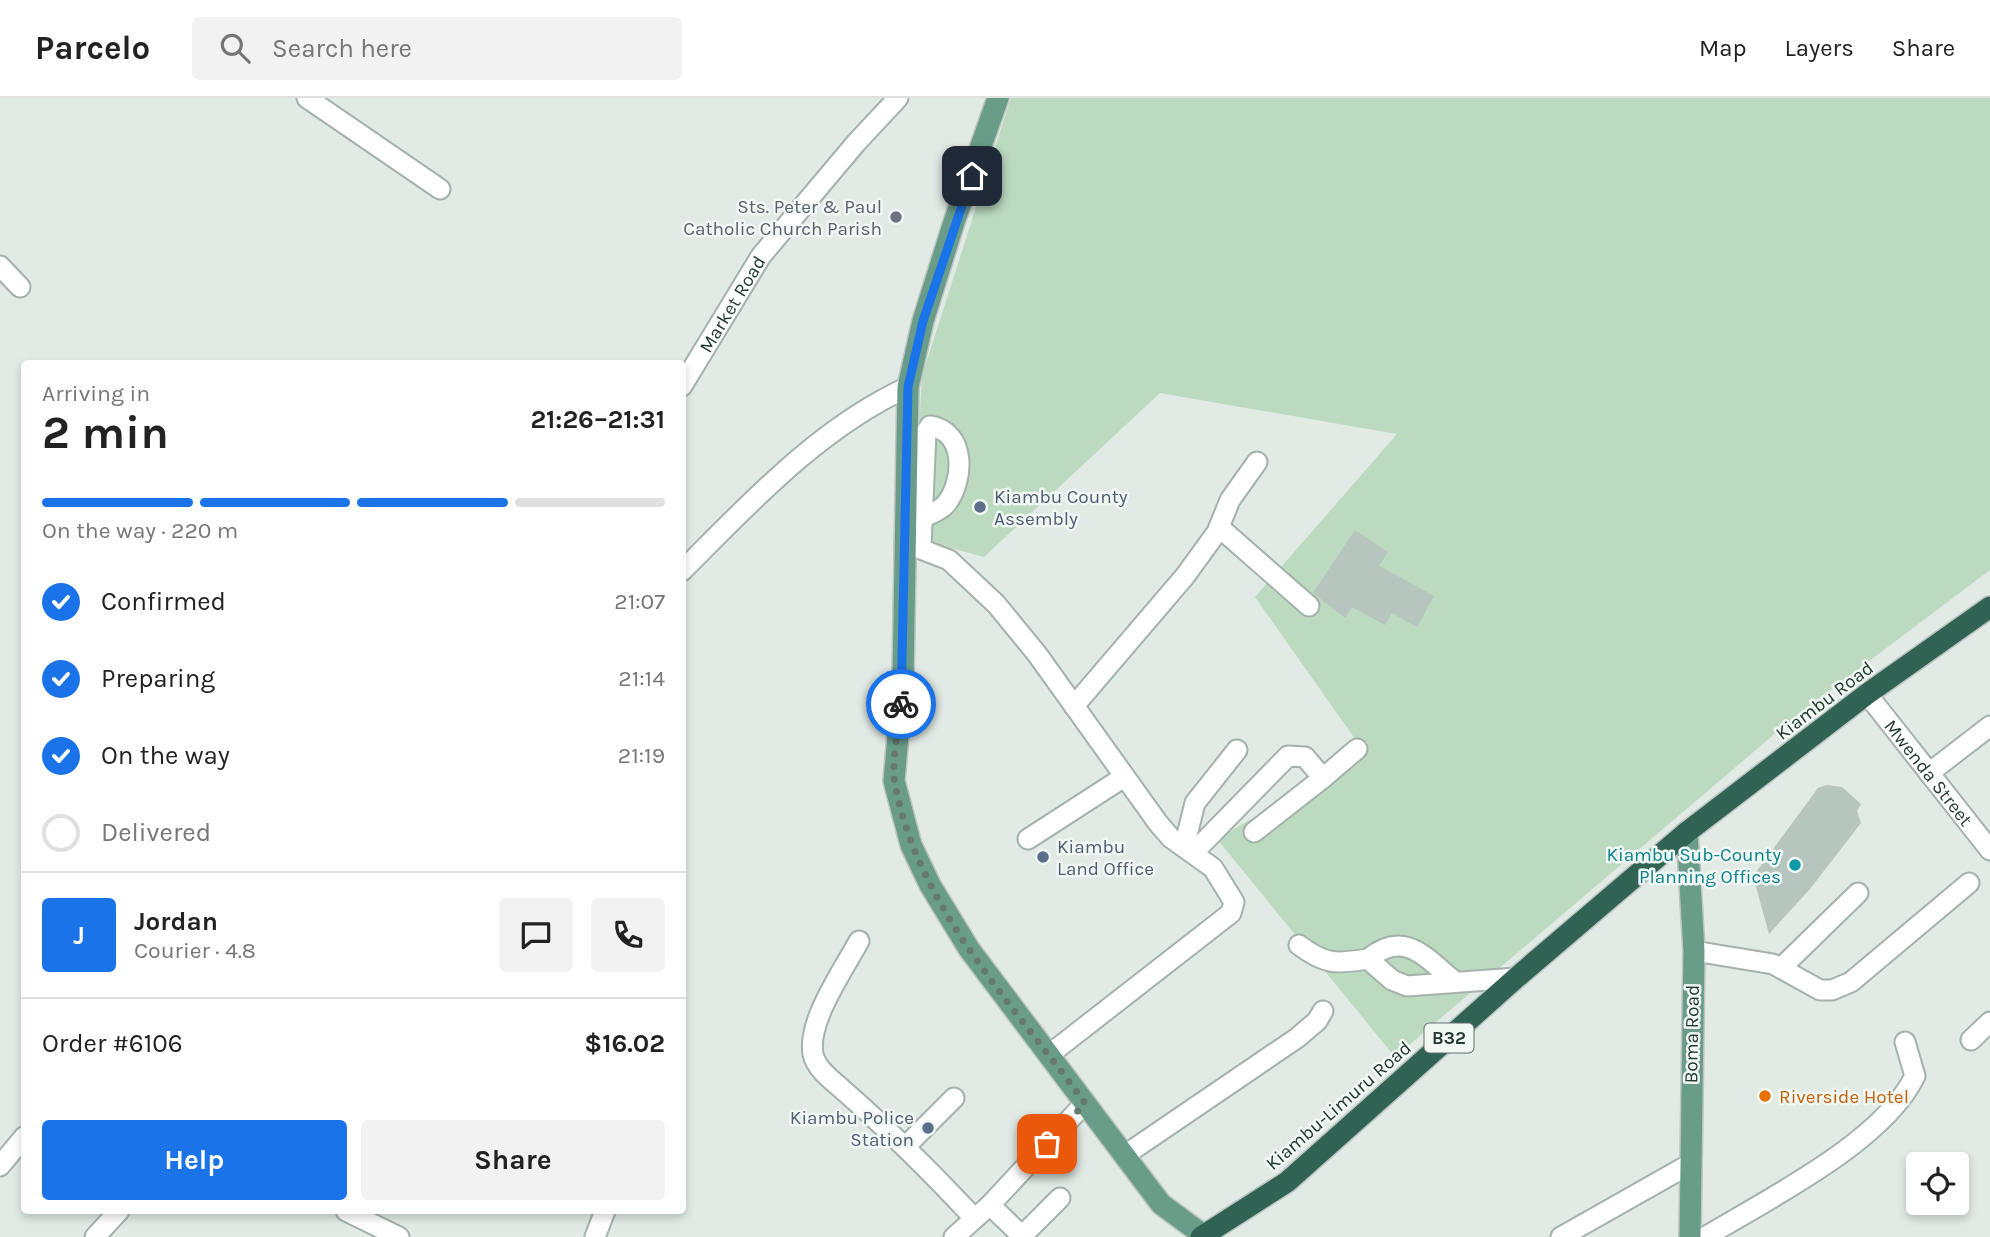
<!DOCTYPE html>
<html lang="en">
<head>
<meta charset="utf-8">
<style>
	body { margin:0; font-family:Karla,sans-serif; background:#f2f2f2; color:#222; height:100vh; display:flex; flex-direction:column; font-size:26px; white-space:nowrap }
	* { box-sizing:border-box; margin:0 }
	p { font-size:23px; color:#767676 }
	.icon { flex:none; width:38px; height:38px; fill:none; stroke:currentColor; stroke-width:2; stroke-linecap:round; stroke-linejoin:round }
	.map { position:relative; flex:1; overflow:hidden }
	.sheet { position:absolute; left:21px; top:262px; width:665px; height:854px; display:flex; flex-direction:column; background:#fff; border-radius:7px; box-shadow:0 4px 10px #0003 }
	.sheet>* { flex:none }
	.buttons { position:absolute; left:1906px; top:1054px; display:grid; gap:14px }
	.buttons a { display:grid; place-items:center; width:63px; height:63px; border-radius:7px; background:#fff; box-shadow:0 4px 10px #0003; font-size:35px }
	.pin { position:absolute; display:grid; place-items:center; width:60px; height:60px; color:#fff; margin:-30px; border-radius:14px; box-shadow:0 4px 10px #0006 }
	.courier { position:absolute; display:grid; place-items:center; width:70px; height:70px; margin:-35px; border:5px solid #1a73e8; border-radius:50%; background:#fff; color:#222; box-shadow:0 2px 9px #0007 }
	.head em { font-style:normal; font-weight:700 }
	.head div { display:flex; flex-direction:column-reverse }
	.head { display:flex; align-items:center; justify-content:space-between; height:119px; padding:0 21px }
	h1 { font-size:46px; font-weight:700; line-height:52px }
	.bar { display:grid; grid-template-columns:repeat(4,1fr); gap:10px 7px; align-content:center; height:84px; padding:0 21px }
	.bar i { height:9px; border-radius:5px; background:#e0e0e0 }
	.bar .selected { background:#1a73e8 }
	.bar p { grid-column:span 4 }
	.line { display:flex; align-items:center; gap:18px; padding:0 21px; border-top:2px solid #e0e0e0 }
	.line div { flex:1 }
	.round { display:grid; place-items:center; flex:none; width:74px; height:74px; border-radius:7px; background:#f2f2f2 }
	ol { padding:0 21px; list-style:none }
	li { display:flex; align-items:center; gap:21px; height:77px }
	li p { margin-inline-start:auto }
	li .icon { padding:7px; border-radius:50%; background:#1a73e8; color:#fff; stroke-width:4 }
	li:last-child { color:#767676 }
	li i { width:38px; height:38px; border:4px solid #e0e0e0; border-radius:50% }
	.action { display:flex; gap:14px; margin-top:auto; padding:14px 21px }
	.action a { flex:1; height:80px; border-radius:7px; background:#1a73e8; color:#fff; font-size:28px; font-weight:700; line-height:80px; text-align:center }
	.action a+a { background:#f2f2f2; color:#222 }
	header { display:flex; align-items:center; gap:42px; box-sizing:border-box; height:98px; padding:0 35px; background:#fff; border-bottom:2px solid #e0e0e0 }
	header strong { font-size:33px }
	nav { display:flex; gap:38px; margin-inline-start:auto; font-size:24px }
	.search { width:490px; height:63px; background:#f2f2f2; display:flex; align-items:center; gap:18px; box-sizing:border-box; padding:0 24px; border-radius:7px; color:#767676; font-size:26px }
	.map>svg:first-child { display:block }
	.green { fill:#bbdac0 }
	.building { fill:#b6c5be }
	.lines { fill:none; stroke-linecap:round; stroke-linejoin:round }
	.minor-casing { stroke:#a4b2ab; stroke-width:23 }
	.major-casing { stroke:#bdc4c1; stroke-width:24 }
	.highway-casing { stroke:#bdc4c1; stroke-width:24 }
	.minor { stroke:#fff; stroke-width:19 }
	.major { stroke:#699d8a; stroke-width:21 }
	.highway { stroke:#316354; stroke-width:21 }
	.done { stroke:#667870; stroke-width:7; stroke-dasharray:0 12.6 }
	.route { stroke:#1a73e8; stroke-width:9 }
	.worship-dot { fill:#6b7280; stroke:#f1f7f3; stroke-width:2.5 }
	.service-dot { fill:#5c6f8a; stroke:#f1f7f3; stroke-width:2.5 }
	.culture-dot { fill:#0f9aa8; stroke:#f1f7f3; stroke-width:2.5 }
	.food-dot { fill:#e8710a; stroke:#f1f7f3; stroke-width:2.5 }
	.labels { text-anchor:middle; stroke-width:5; stroke-linejoin:round; paint-order:stroke }
	.shield { fill:#f1f7f3; stroke:#61736b; stroke-width:2 }
	.shield-label { font-size:18px; font-weight:bold; fill:#233a31 }
	.worship-label { font-size:19px; fill:#5b616d; stroke:#f1f7f3; text-anchor:end }
	.street-label { font-size:19px; fill:#233a31; stroke:#f1f7f3 }
	.service-label { font-size:19px; fill:#4e5e75; stroke:#f1f7f3; text-anchor:start }
	.culture-label { font-size:19px; fill:#0d838f; stroke:#f1f7f3; text-anchor:end }
	.food-label { font-size:19px; fill:#c56008; stroke:#f1f7f3; text-anchor:start }
</style>
</head>
<body>
<header>
<strong>Parcelo</strong>
<div class="search"><svg class="icon" aria-label="search" viewBox="0 0 24 24"><circle cx="10" cy="10" r="6"/><path d="M15 15l6 6"/></svg>Search here</div>
<nav><a>Map</a><a>Layers</a><a>Share</a></nav>
</header>
<div class="map">
<svg width="1990" height="1139" viewBox="0 0 1990 1139">
	<rect width="100%" height="100%" fill="#e1eae5"/>
	<!-- green -->
	<path class="green" d="M1011 0H1990V472L1791 622 1395 959 1217 741 1365 655 1255 499 1397 336 1160 295 984 459 913 440 922 278Z"/>
	<!-- building -->
	<g class="building">
		<path d="M1355 432 1388 454 1379 468 1434 498 1417 529 1392 515 1385 527 1352 509 1345 520 1313 495Z"/>
		<path d="M1827 687 1842 689 1861 706 1857 713 1861 725 1810 791 1769 836 1753 778 1818 690Z"/>
	</g>
	<g class="lines">
		<!-- minor casing -->
		<g class="minor-casing">
			<g id="minor">
				<path d="M307 0 440 91"/>
				<path d="M0 168 20 189"/>
				<path id="s1" d="M682 288 761 158 856 45 898 0"/>
				<path d="M1219 429 1309 508"/>
				<path d="M905 445 949 462 996 506 1037 556 1158 725 1171 740 1213 770 1234 804 1231 815 1050 956"/>
				<path d="M921 449 926 334 930 328C966 333 965 382 946 406 940 413 930 416 922 420"/>
				<path d="M682 473C751 404 819 330 908 289"/>
				<path id="s2" d="M1867 596 1990 752"/>
				<path d="M1074 608 1185 478 1217 434 1230 402 1257 364"/>
				<path d="M1929 675 1990 628"/>
				<path d="M1254 734 1323 680"/>
				<path d="M1028 741 1124 679"/>
				<path d="M1184 749 1195 705 1237 652"/>
				<path d="M1193 755 1288 658 1305 659 1323 680 1357 651"/>
				<path d="M859 843C844 871 807 923 813 956 816 971 832 982 843 992 890 1033 932 1075 974 1120"/>
				<path d="M1299 847C1325 867 1337 866 1368 861L1392 882 1407 888 1516 880"/>
				<path d="M1694 853 1773 866 1820 892H1832L1851 884 1969 785"/>
				<path d="M1368 861C1404 831 1425 859 1453 882"/>
				<path d="M1781 870 1858 795"/>
				<path d="M1971 942 1990 924"/>
				<path d="M907 1047 954 1000"/>
				<path d="M1125 1057 1297 940 1317 923 1323 913"/>
				<path d="M0 1068 24 1039"/>
				<path d="M990 1107 1022 1138 1060 1100"/>
				<path d="M346 1113 399 1139"/>
				<path d="M95 1139 119 1113"/>
				<path d="M595 1139 605 1113"/>
				<path d="M954 1139 990 1107 1085 1005"/>
				<path d="M1561 1139 1690 1066"/>
				<path d="M1705 1139C1768 1101 1883 1044 1915 978L1905 944"/>
			</g>
		</g>
		<!-- major casing -->
		<g class="major-casing">
			<g id="major">
				<path d="M998 0 954 124 923 223 908 289 903 580 894 683 911 747 930 787 969 851 1161 1106 1203 1137"/>
				<path d="M1687 734 1694 853 1690 1139"/>
			</g>
		</g>
		<!-- highway casing -->
		<g class="highway-casing">
			<path id="highway" d="M1201 1139 1287 1084 1516 880 1687 734 1867 596 1990 509"/>
		</g>
		<!-- minor -->
		<use href="#minor" class="minor"/>
		<!-- major -->
		<use href="#major" class="major"/>
		<!-- highway -->
		<use href="#highway" class="highway"/>
	</g>
	<g class="lines">
		<!-- done -->
		<path class="done" d="M901 606C899 630 891 662 895 686 918 810 1013 906 1085 1005L1047 1046"/>
		<!-- route -->
		<path class="route" d="M901 606 908 289 923 223 972 78"/>
	</g>
	<!-- markers -->
	<circle class="worship-dot" cx="896" cy="119" r="7"/>
	<g class="service-dot">
		<circle cx="980" cy="409" r="7"/>
		<circle cx="1043" cy="759" r="7"/>
		<circle cx="928" cy="1030" r="7"/>
	</g>
	<circle class="culture-dot" cx="1795" cy="767" r="7"/>
	<circle class="food-dot" cx="1765" cy="998" r="7"/>
	<g class="labels">
		<!-- shield labels -->
		<rect class="shield" x="1424.5" y="925.5" width="49" height="29" rx="5"/>
		<g class="shield-label">
			<text x="1449" y="946">B32</text>
		</g>
		<!-- worship labels -->
		<g class="worship-label">
			<text x="882" y="115">Sts. Peter &amp; Paul<tspan x="882" dy="22">Catholic Church Parish</tspan></text>
		</g>
		<!-- street labels -->
		<g class="street-label">
			<text dy="7" stroke="none"><textPath href="#s1" startOffset="96">Market Road</textPath></text>
			<text transform="translate(1824 602) rotate(-37)" y="7">Kiambu Road</text>
			<text dy="7" stroke="none"><textPath href="#s2" startOffset="100">Mwenda Street</textPath></text>
			<text transform="translate(1691 936) rotate(-89)" y="7">Boma Road</text>
			<text transform="translate(1338 1007) rotate(-41)" y="7">Kiambu-Limuru Road</text>
		</g>
		<!-- service labels -->
		<g class="service-label">
			<text x="994" y="405">Kiambu County<tspan x="994" dy="22">Assembly</tspan></text>
			<text x="1057" y="755">Kiambu<tspan x="1057" dy="22">Land Office</tspan></text>
			<text x="914" y="1026" text-anchor="end">Kiambu Police<tspan x="914" dy="22">Station</tspan></text>
		</g>
		<!-- culture labels -->
		<g class="culture-label">
			<text x="1781" y="763">Kiambu Sub-County<tspan x="1781" dy="22">Planning Offices</tspan></text>
		</g>
		<!-- food labels -->
		<g class="food-label">
			<text x="1779" y="1005">Riverside Hotel</text>
		</g>
	</g>
</svg>
<div class="buttons">
<a><svg class="icon" aria-label="locate" viewBox="0 0 24 24"><circle cx="12" cy="12" r="6"/><path d="M12 2v4M12 18v4M2 12h4M18 12h4"/></svg></a>
</div>
<div class="pin" style="left:1047px;top:1046px;background:#ea580c"><svg class="icon" aria-label="bag" viewBox="0 0 24 24"><path d="M5 8h14l-1 12H6zM9 8a3 3 0 0 1 6 0"/></svg></div>
<div class="pin" style="left:972px;top:78px;background:#1f2937"><svg class="icon" aria-label="home" viewBox="0 0 24 24"><path d="M3 11l9-7 9 7M6 9v11h12V9"/></svg></div>
<div class="courier" style="left:901px;top:606px"><svg class="icon" aria-label="bike" viewBox="0 0 24 24"><circle cx="6" cy="16" r="4"/><circle cx="18" cy="16" r="4"/><path d="M6 16l4-8h5l3 8M10 8l3 8H6M13 5h3"/></svg></div>
<section class="sheet">
<div class="head"><div><h1>2 min</h1><p>Arriving in</p></div><em>21:26–21:31</em></div>
<div class="bar"><i class="selected"></i><i class="selected"></i><i class="selected"></i><i></i><p>On the way · 220 m</p></div>
<ol>
<li><svg class="icon" aria-label="check" viewBox="0 0 24 24"><path d="M5 12l5 5 9-10"/></svg>Confirmed<p>21:07</p></li>
<li><svg class="icon" aria-label="check" viewBox="0 0 24 24"><path d="M5 12l5 5 9-10"/></svg>Preparing<p>21:14</p></li>
<li><svg class="icon" aria-label="check" viewBox="0 0 24 24"><path d="M5 12l5 5 9-10"/></svg>On the way<p>21:19</p></li>
<li><i></i>Delivered</li>
</ol>
<div class="line" style="height:126px"><b class="round" style="background:#1a73e8;color:#fff">J</b><div><b>Jordan</b><p>Courier · 4.8</p></div><a class="round"><svg class="icon" aria-label="chat" viewBox="0 0 24 24"><path d="M4 5h16v11H9l-5 4z"/></svg></a><a class="round"><svg class="icon" aria-label="phone" viewBox="0 0 24 24"><path d="M5 4h4l2 5-3 2q2 4 5 5l2-3 5 2v4C11 20 4 13 5 4z"/></svg></a></div>
<div class="line" style="height:91px"><div>Order #6106</div><b>$16.02</b></div>
<div class="action"><a>Help</a><a>Share</a></div>
</section>
</div>
</body>
</html>
